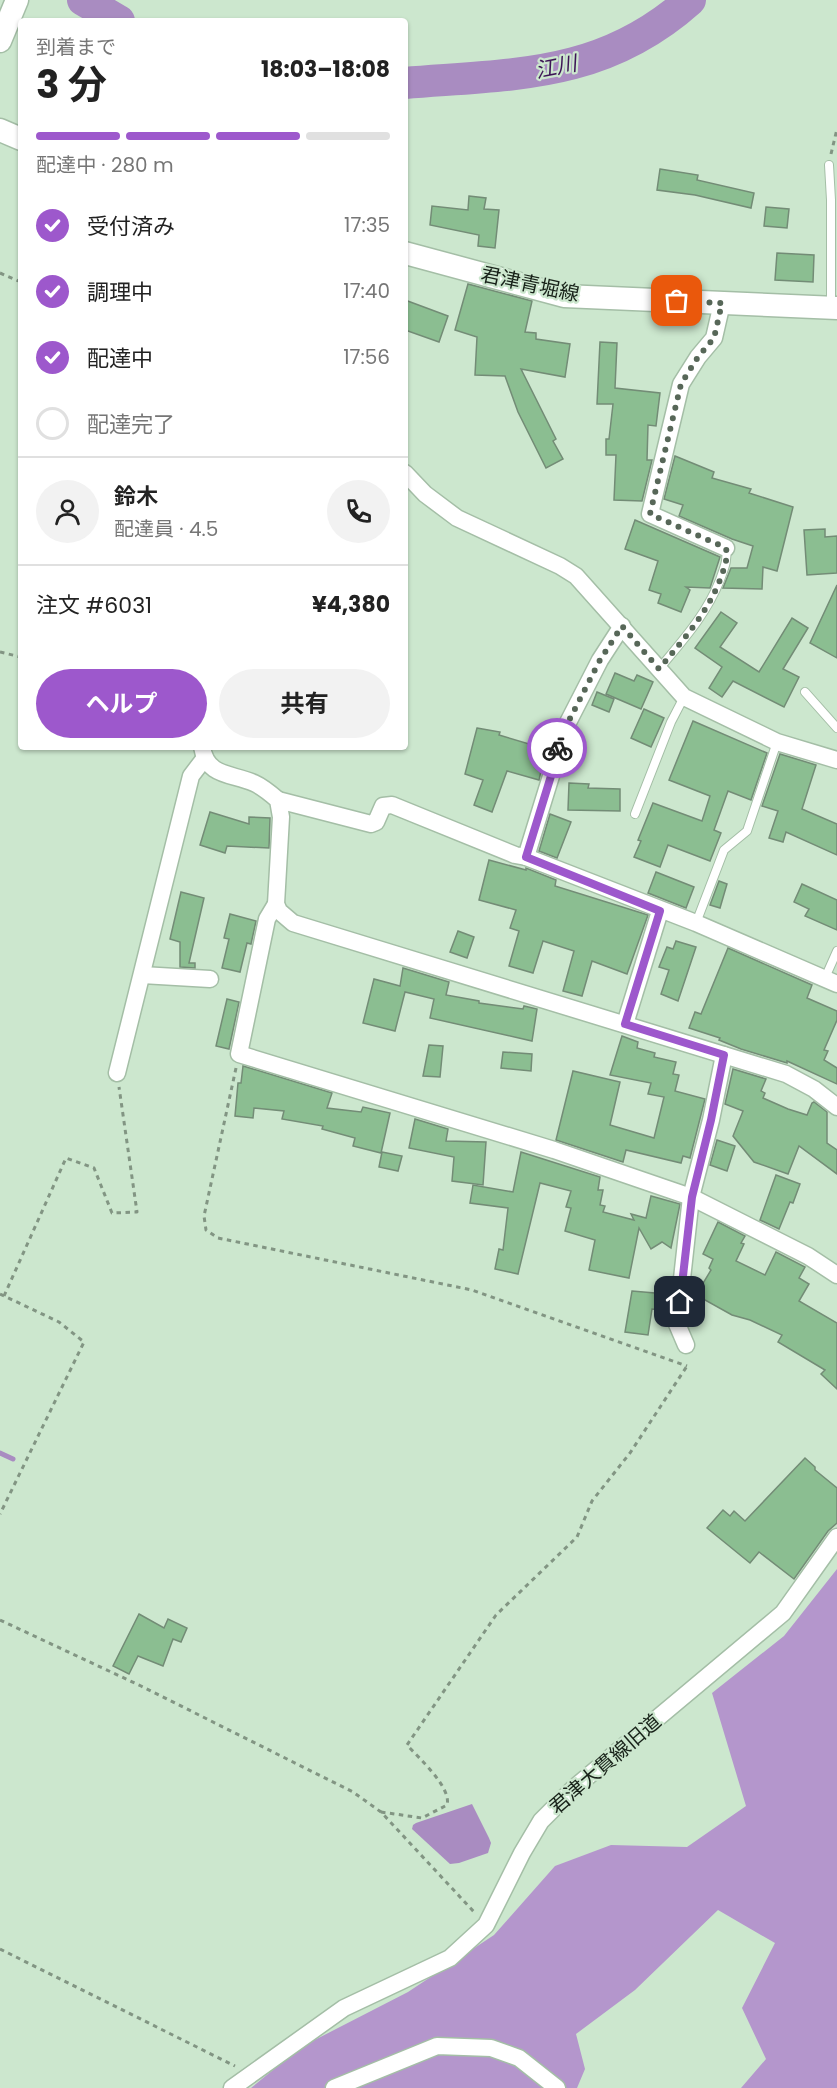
<!DOCTYPE html>
<html lang="ja">
<head>
<meta charset="utf-8">
<style>
	body { margin:0; font-family:Poppins,"Noto Sans JP",sans-serif; background:#f2f2f2; color:#222; height:100vh; display:flex; flex-direction:column; font-size:22px; white-space:nowrap }
	* { box-sizing:border-box; margin:0 }
	p { font-size:20px; color:#767676 }
	.icon { flex:none; width:33px; height:33px; fill:none; stroke:currentColor; stroke-width:2; stroke-linecap:round; stroke-linejoin:round }
	.map { position:relative; flex:1; overflow:hidden }
	.side { position:absolute; left:18px; top:18px; width:390px; height:732px; display:flex; flex-direction:column; background:#fff; border-radius:6px; box-shadow:0 2px 4px #0004 }
	.side>* { flex:none }
	.pin { position:absolute; display:grid; place-items:center; width:51px; height:51px; color:#fff; margin:-26px; border-radius:12px; box-shadow:0 3px 9px #0006 }
	.courier { position:absolute; display:grid; place-items:center; width:60px; height:60px; margin:-30px; border:4px solid #9d58cc; border-radius:50%; background:#fff; color:#222; box-shadow:0 2px 8px #0007 }
	.head em { font-style:normal; font-weight:700 }
	.head div { display:flex; flex-direction:column-reverse }
	.head { display:flex; align-items:center; justify-content:space-between; height:102px; padding:0 18px }
	h1 { font-size:39px; font-weight:700; line-height:45px }
	.bar { display:grid; grid-template-columns:repeat(4,1fr); gap:9px 6px; align-content:center; height:72px; padding:0 18px }
	.bar i { height:8px; border-radius:4px; background:#e0e0e0 }
	.bar .on { background:#9d58cc }
	.bar p { grid-column:span 4 }
	.line { display:flex; align-items:center; gap:15px; padding:0 18px; border-top:2px solid #e0e0e0 }
	.line div { flex:1 }
	.round { display:grid; place-items:center; flex:none; width:63px; height:63px; border-radius:32px; background:#f2f2f2 }
	ol { padding:0 18px; list-style:none }
	li { display:flex; align-items:center; gap:18px; height:66px }
	li p { margin-inline-start:auto }
	li .icon { padding:6px; border-radius:50%; background:#9d58cc; color:#fff; stroke-width:4 }
	li:last-child { color:#767676 }
	li i { width:33px; height:33px; border:3px solid #e0e0e0; border-radius:50% }
	.cta { display:flex; gap:12px; margin-top:auto; padding:12px 18px }
	.cta a { flex:1; height:69px; border-radius:36px; background:#9d58cc; color:#fff; font-size:24px; font-weight:700; line-height:69px; text-align:center }
	.cta a+a { background:#f2f2f2; color:#222 }
	.map>svg:first-child { display:block }
	.forest { fill:#b496cc }
	.water { fill:#a98cc1 }
	.lines { fill:none; stroke-linecap:round; stroke-linejoin:round }
	.stream { stroke:#a98cc1; stroke-width:5 }
	.river { stroke:#a98cc1; stroke-width:32 }
	.building { fill:#8bbe91; stroke:#738c76; stroke-width:1.5 }
	.lane-casing { stroke:#a4bea6; stroke-width:10 }
	.street-casing { stroke:#a4bea6; stroke-width:19 }
	.secondary-casing { stroke:#a4bea6; stroke-width:25 }
	.path { stroke:#829583; stroke-width:3; stroke-dasharray:4.5 4.5; stroke-linecap:butt }
	.lane { stroke:#fff; stroke-width:8 }
	.street { stroke:#fff; stroke-width:16 }
	.secondary { stroke:#fff; stroke-width:22 }
	.done { stroke:#576758; stroke-width:6; stroke-dasharray:0 10.8 }
	.route { stroke:#9d58cc; stroke-width:8 }
	.labels { text-anchor:middle; stroke-width:4.5; stroke-linejoin:round; paint-order:stroke }
	.street-label { font-size:20px; fill:#182219; stroke:#cce7ce }
	.water-label { font-size:21px; font-style:italic; fill:#3d1556; stroke:#cce7ce }
</style>
</head>
<body>
<div class="map">
<svg width="837" height="2088" viewBox="0 0 837 2088">
	<rect width="100%" height="100%" fill="#cce7ce"/>
	<!-- forest -->
	<path class="forest" d="M837 1569V2088H741L766 2059 742 2008 775 1943 718 1910 635 1990 576 2034 585 2069 577 2088H251L301 2047 408 1992 494 1935 555 1866 611 1845 687 1847 746 1806 712 1693 784 1636Z"/>
	<!-- water -->
	<path class="water" d="M472 1804 489 1838 491 1843 488 1853 459 1863 450 1864 412 1829 413 1825 416 1823Z"/>
	<g class="lines">
		<!-- stream -->
		<path class="stream" d="M0 1453 13 1459"/>
		<!-- river -->
		<g class="river">
			<path d="M83 0 119 21"/>
			<path d="M405 83C514 74 603 78 690 0"/>
		</g>
	</g>
	<!-- building -->
	<g class="building">
		<path d="M660 169 698 175 697 180 754 193 751 208 695 195 657 190Z"/>
		<path d="M469 196 486 198 484 209 499 210 495 248 478 246 479 235 430 225 432 206 468 210Z"/>
		<path d="M766 207 789 209 787 228 764 226Z"/>
		<path d="M777 253 814 255 813 282 775 280Z"/>
		<path d="M468 284 532 301 525 332 536 333V339L570 344 565 377 521 369 556 439 553 441 563 459 546 468 518 412 505 376 475 375 477 337 455 330Z"/>
		<path d="M405 300 448 316 439 342 405 330Z"/>
		<path d="M600 342 617 343 615 388 660 393 656 426 648 425 647 460H652L642 501 614 500 616 455H606V439H609L613 404H597Z"/>
		<path d="M675 456 714 472 712 478 751 489 749 493 793 507 777 571 763 567 762 589 723 588 731 568H747L753 546 732 539 679 516 683 505 664 499Z"/>
		<path d="M635 520 720 557 710 588 686 587 690 590 681 612 658 603 661 594 649 590 658 561 625 549Z"/>
		<path d="M825 529V537L837 536V573L807 575 804 530Z"/>
		<path d="M837 585V658L810 643Z"/>
		<path d="M721 612 737 623 720 647 759 672 792 618 808 628 783 669 799 677 784 707 733 681 722 697 709 688 722 667 695 648Z"/>
		<path d="M615 673 634 681 637 675 653 682 641 709 606 694Z"/>
		<path d="M597 692 614 699 609 712 592 705Z"/>
		<path d="M644 709 664 718 651 747 631 738Z"/>
		<path d="M693 721 767 753 751 800 728 791 714 830 721 833 710 861 668 845 660 867 634 857 641 841 638 840 653 803 702 821 710 796 669 780Z"/>
		<path d="M477 728 500 732 499 735 546 749 539 780 507 771 492 812 474 805 483 780 465 774Z"/>
		<path d="M780 754 816 765 802 809 837 824V855L786 832 783 842 769 838 778 811 762 806Z"/>
		<path d="M569 783 589 784 588 788 620 789V811L568 810Z"/>
		<path d="M210 812 249 824V817L270 818 269 848 227 846 225 853 200 845Z"/>
		<path d="M550 814 571 822 557 858 539 851Z"/>
		<path d="M489 860 526 870V868L556 880 555 886 648 915 627 974 592 961 582 996 563 991 574 951 543 941 533 973 509 966 519 931 510 928 516 910 479 900Z"/>
		<path d="M656 872 694 887 686 908 648 893Z"/>
		<path d="M719 881 727 884 720 908 710 905Z"/>
		<path d="M802 884 837 900V930L805 916 809 909 794 902Z"/>
		<path d="M181 892 204 898 189 963H195V968L180 967V942L170 939Z"/>
		<path d="M230 914 256 921 251 944 247 943 240 972 222 968 229 939 224 938Z"/>
		<path d="M458 931 474 937 467 958 450 952Z"/>
		<path d="M676 941 696 947 678 1001 661 994 669 970 659 967 667 947 673 949Z"/>
		<path d="M728 948 812 985 807 998 837 1011V1020L824 1050 828 1051 824 1060 837 1068V1084L787 1061V1063L741 1049 719 1040 720 1038 689 1028 695 1012 701 1014Z"/>
		<path d="M403 968 449 982 446 995 479 1001V1003L523 1009 524 1006 537 1009 532 1041 430 1018 434 999 405 992 395 1031 363 1023 374 979 400 986Z"/>
		<path d="M227 999 239 1002 229 1049 216 1046Z"/>
		<path d="M622 1036 638 1042 637 1048 655 1053 654 1057 676 1062 673 1074 679 1075 675 1091 705 1099 690 1158 683 1156 681 1163 626 1150 623 1162 556 1140 573 1071 620 1082 610 1125 654 1138 664 1097 648 1094 651 1083 610 1075Z"/>
		<path d="M429 1045 443 1046 440 1077 423 1076Z"/>
		<path d="M503 1052 532 1054 531 1071 501 1068Z"/>
		<path d="M243 1066 332 1093 327 1108 361 1112 363 1107 390 1113 381 1153 353 1146 355 1138 322 1129 323 1126 282 1119 284 1111 254 1108 253 1118 235 1116 238 1083H241Z"/>
		<path d="M733 1069 766 1079 761 1091 765 1093 763 1098 788 1109 807 1115 812 1103 814 1102 827 1112V1143L837 1150V1174L799 1146 788 1174 754 1162 733 1136 743 1111 725 1104Z"/>
		<path d="M415 1119 448 1129 446 1141 486 1142 483 1185 452 1181 454 1157 409 1148Z"/>
		<path d="M717 1140 735 1146 727 1171 710 1165Z"/>
		<path d="M382 1152 402 1156 398 1171 379 1167Z"/>
		<path d="M521 1152 600 1177 598 1190H603L600 1205 605 1206 603 1212 634 1220 631 1214 646 1218 651 1196 680 1204 671 1248 662 1242 651 1249 639 1228 629 1278 589 1270 595 1240 565 1231 571 1208 566 1207 571 1191 540 1183 518 1274 495 1269 499 1249 503 1250 508 1208 470 1203 473 1185 513 1192Z"/>
		<path d="M776 1175 800 1184 793 1203 790 1202 779 1229 760 1220Z"/>
		<path d="M718 1222 745 1236 741 1243 744 1244 736 1261 765 1275 776 1252 805 1267 799 1278 809 1284 799 1301 837 1323V1389L821 1374 825 1370 778 1342 782 1335 750 1320 732 1315 696 1295 711 1270 709 1268 713 1259 703 1254Z"/>
		<path d="M632 1291 666 1294 665 1310 652 1309 648 1335 625 1332Z"/>
		<path d="M805 1458 815 1467V1470L837 1488V1523L828 1531 794 1579 759 1552 750 1563 707 1528 723 1510 730 1516 734 1511 745 1521Z"/>
		<path d="M139 1614 164 1628 168 1619 187 1628 181 1642 173 1639 163 1666 138 1656 129 1674 113 1666Z"/>
	</g>
	<g class="lines">
		<!-- lane casing -->
		<g class="lane-casing">
			<g id="lane">
				<path d="M829 165 831 200V307"/>
				<path d="M659 669C683 640 706 615 720 580 724 568 728 561 726 548"/>
				<path d="M805 692 837 728"/>
				<path d="M635 814 671 722 684 697"/>
				<path d="M696 923 724 850 747 831 777 742"/>
				<path d="M825 978 837 951"/>
			</g>
		</g>
		<!-- street casing -->
		<g class="street-casing">
			<g id="street">
				<path d="M722 303 714 338 698 357 681 384 650 514 726 548"/>
				<path d="M405 473 425 494 457 518 560 566 576 576 684 697 777 742 837 760"/>
				<path d="M202 747C207 777 231 773 254 783 263 787 270 793 278 800L281 817 276 904 279 911 293 923 786 1074 814 1089 837 1107"/>
				<path d="M278 800 371 824 376 822 383 806 392 805 515 855 526 857 696 923 837 984"/>
				<path d="M526 857 551 776 559 740 600 660 622 626"/>
				<path d="M276 904 267 919 239 1054 554 1150 691 1197 808 1256 837 1275"/>
				<path d="M142 975 210 979"/>
				<path d="M625 1024 660 911"/>
				<path d="M117 1073 191 776 204 759"/>
				<path d="M686 1345 677 1324 691 1197 711 1120 724 1055"/>
				<path d="M232 2088 344 2008 450 1958 486 1925 522 1853 541 1821 574 1788 783 1613 837 1537"/>
				<path d="M334 2088 437 2046 491 2048 519 2058 557 2088"/>
			</g>
		</g>
		<!-- secondary casing -->
		<g class="secondary-casing">
			<g id="secondary">
				<path d="M0 41 17 0"/>
				<path d="M0 130 21 139"/>
				<path d="M405 253 564 296 837 308"/>
			</g>
		</g>
		<!-- path -->
		<g class="path">
			<path d="M831 154 837 129"/>
			<path d="M0 273 21 282"/>
			<path d="M0 652 21 657"/>
			<path d="M236 1068 204 1216 206 1230 218 1238 472 1290 687 1366"/>
			<path d="M0 1294 59 1322 84 1342 0 1514"/>
			<path d="M4 1296 66 1158 94 1168 112 1213 137 1212 119 1087"/>
			<path d="M0 1620 141 1686 353 1792 381 1812 475 1913"/>
			<path d="M381 1812 422 1818 447 1805C452 1788 419 1758 407 1745L496 1615 577 1537 592 1501 630 1453 687 1366"/>
			<path d="M0 1949 235 2066"/>
		</g>
		<!-- lane -->
		<use href="#lane" class="lane"/>
		<!-- street -->
		<use href="#street" class="street"/>
		<!-- secondary -->
		<use href="#secondary" class="secondary"/>
	</g>
	<g class="lines">
		<!-- done -->
		<path class="done" d="M557 748 559 740 600 660 622 626 659 669C683 640 706 615 720 580 724 568 728 561 726 548L650 514 681 384 698 357 714 338 722 303 677 301"/>
		<!-- route -->
		<path class="route" d="M557 748 551 776 526 857 660 911 625 1024 724 1055 711 1120 692 1197 680 1302"/>
	</g>
	<g class="labels">
		<!-- street labels -->
		<g class="street-label">
			<text transform="translate(530 284) rotate(12)" y="7">君津青堀線</text>
			<text transform="translate(605 1764) rotate(-41)" y="7">君津大貫線旧道</text>
		</g>
		<!-- water labels -->
		<g class="water-label">
			<text transform="translate(556 67) rotate(-11)" y="7">江川</text>
		</g>
	</g>
</svg>
<div class="pin" style="left:677px;top:301px;background:#ea580c"><svg class="icon" aria-label="bag" viewBox="0 0 24 24"><path d="M5 8h14l-1 12H6zM9 8a3 3 0 0 1 6 0"/></svg></div>
<div class="pin" style="left:680px;top:1302px;background:#1f2937"><svg class="icon" aria-label="home" viewBox="0 0 24 24"><path d="M3 11l9-7 9 7M6 9v11h12V9"/></svg></div>
<div class="courier" style="left:557px;top:748px"><svg class="icon" aria-label="bike" viewBox="0 0 24 24"><circle cx="6" cy="16" r="4"/><circle cx="18" cy="16" r="4"/><path d="M6 16l4-8h5l3 8M10 8l3 8H6M13 5h3"/></svg></div>
<section class="side">
<div class="head"><div><h1>3 分</h1><p>到着まで</p></div><em>18:03–18:08</em></div>
<div class="bar"><i class="on"></i><i class="on"></i><i class="on"></i><i></i><p>配達中 · 280 m</p></div>
<ol>
<li><svg class="icon" aria-label="check" viewBox="0 0 24 24"><path d="M5 12l5 5 9-10"/></svg>受付済み<p>17:35</p></li>
<li><svg class="icon" aria-label="check" viewBox="0 0 24 24"><path d="M5 12l5 5 9-10"/></svg>調理中<p>17:40</p></li>
<li><svg class="icon" aria-label="check" viewBox="0 0 24 24"><path d="M5 12l5 5 9-10"/></svg>配達中<p>17:56</p></li>
<li><i></i>配達完了</li>
</ol>
<div class="line" style="height:108px"><a class="round"><svg class="icon" aria-label="person" viewBox="0 0 24 24"><circle cx="12" cy="8" r="4"/><path d="M4 21q1-7 8-7t8 7"/></svg></a><div><b>鈴木</b><p>配達員 · 4.5</p></div><a class="round"><svg class="icon" aria-label="phone" viewBox="0 0 24 24"><path d="M5 4h4l2 5-3 2q2 4 5 5l2-3 5 2v4C11 20 4 13 5 4z"/></svg></a></div>
<div class="line" style="height:78px"><div>注文 #6031</div><b>¥4,380</b></div>
<div class="cta"><a>ヘルプ</a><a>共有</a></div>
</section>
</div>
</body>
</html>
